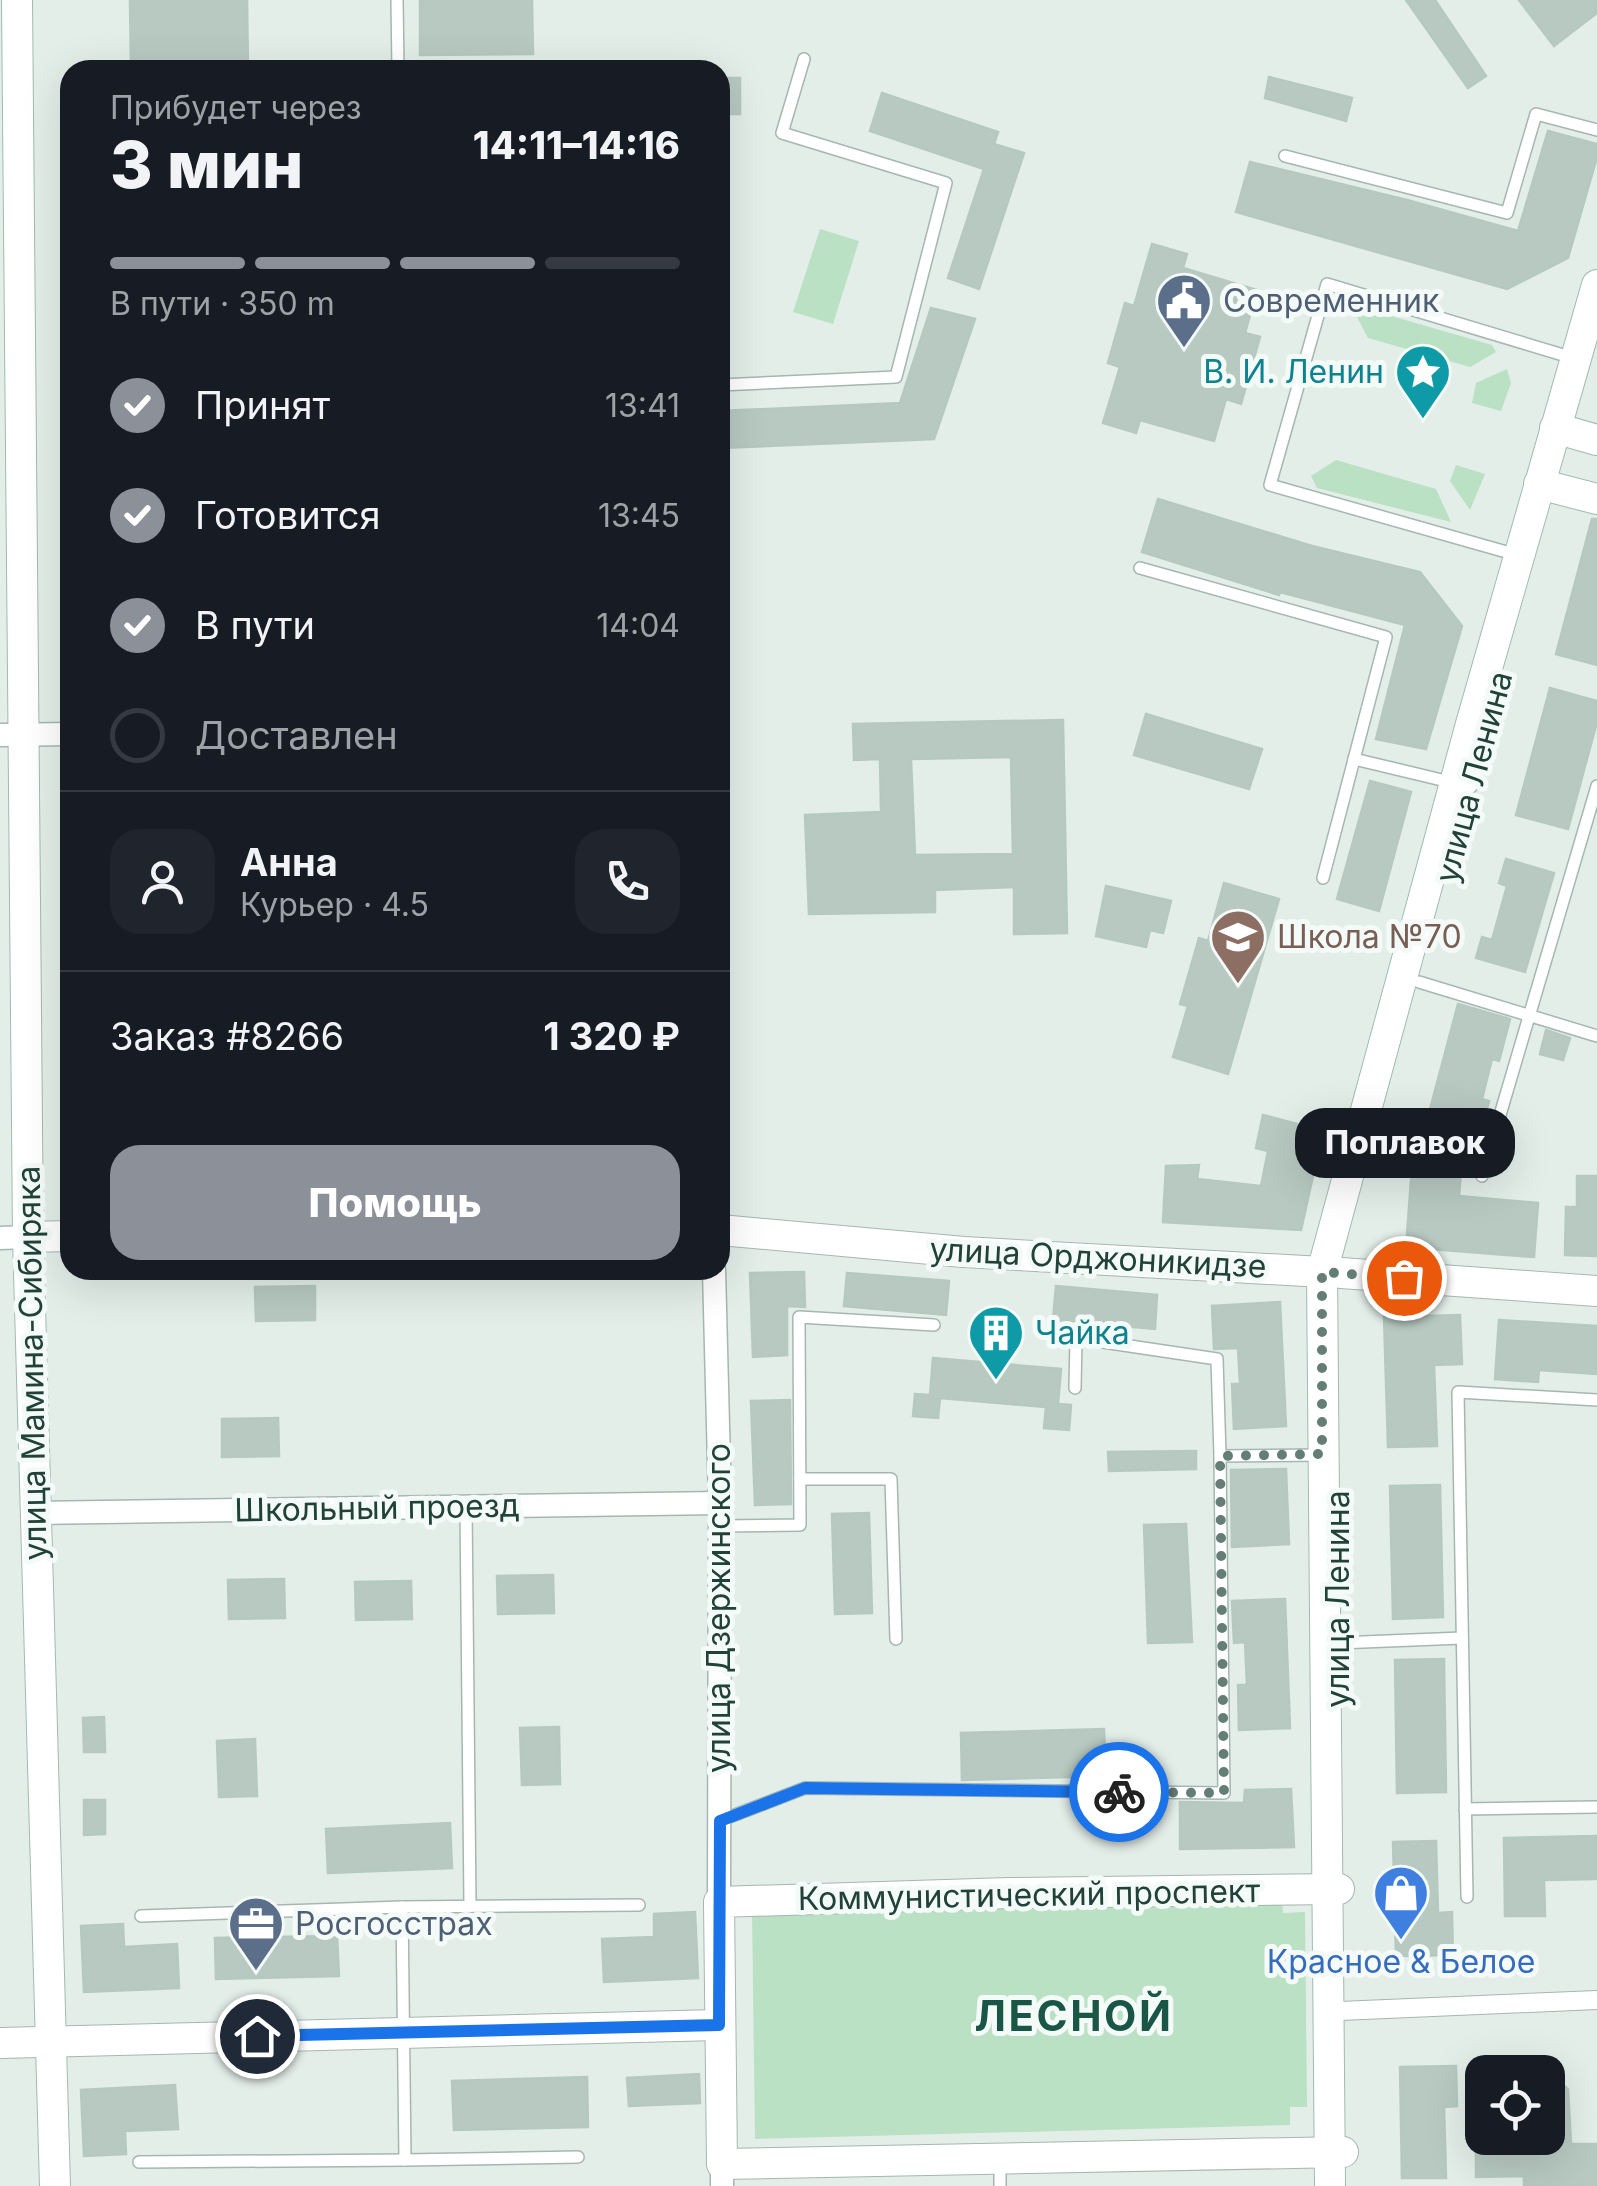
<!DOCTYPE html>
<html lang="ru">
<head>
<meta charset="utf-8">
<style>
	body { margin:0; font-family:Inter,sans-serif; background:#20242c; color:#f1f3f6; height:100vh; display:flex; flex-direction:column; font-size:38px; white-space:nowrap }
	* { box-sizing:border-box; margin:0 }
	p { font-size:32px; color:#9ea1a6 }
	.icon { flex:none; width:55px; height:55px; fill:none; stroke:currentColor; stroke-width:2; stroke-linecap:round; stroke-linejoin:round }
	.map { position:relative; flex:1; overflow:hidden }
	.drawer { position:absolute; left:60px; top:60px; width:670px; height:1220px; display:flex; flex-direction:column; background:#171b24; border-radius:30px; box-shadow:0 10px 40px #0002 }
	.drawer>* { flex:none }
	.controls { position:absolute; left:1465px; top:2055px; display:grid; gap:20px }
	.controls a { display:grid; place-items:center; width:100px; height:100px; border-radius:20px; background:#171b24; box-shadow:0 10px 40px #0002; font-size:50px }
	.pin { position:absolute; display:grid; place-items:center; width:85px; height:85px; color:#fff; margin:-42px; border:5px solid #fff; border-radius:50%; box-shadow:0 2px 10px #0007 }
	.courier { position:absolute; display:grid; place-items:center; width:100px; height:100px; margin:-50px; border:8px solid #1a73e8; border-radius:50%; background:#fff; color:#222; box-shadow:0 2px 12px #0007 }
	.bubble { position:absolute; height:70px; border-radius:30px; background:#171b24; box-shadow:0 10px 40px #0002; font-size:32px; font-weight:800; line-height:70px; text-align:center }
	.headline em { font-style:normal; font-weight:800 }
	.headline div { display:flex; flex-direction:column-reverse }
	.headline { display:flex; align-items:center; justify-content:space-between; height:170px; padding:0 50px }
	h1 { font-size:65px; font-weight:800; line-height:75px }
	.bar { display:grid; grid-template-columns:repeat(4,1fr); gap:15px 10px; align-content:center; height:120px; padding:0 50px }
	.bar i { height:12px; border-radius:8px; background:#363941 }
	.bar .active { background:#8c9099 }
	.bar p { grid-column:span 4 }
	.line { display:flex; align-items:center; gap:25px; padding:0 50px; border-top:2px solid #363941 }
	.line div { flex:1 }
	.round { display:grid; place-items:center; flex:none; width:105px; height:105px; border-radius:30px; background:#20242c }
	ol { padding:0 50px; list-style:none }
	li { display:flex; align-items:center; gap:30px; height:110px }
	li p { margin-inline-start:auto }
	li .icon { padding:10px; border-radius:50%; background:#8c9099; color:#fff; stroke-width:4 }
	li:last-child { color:#9ea1a6 }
	li i { width:55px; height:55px; border:5px solid #363941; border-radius:50% }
	.primary-button { display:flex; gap:20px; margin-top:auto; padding:20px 50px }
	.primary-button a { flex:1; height:115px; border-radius:30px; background:#8c9099; color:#fff; font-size:40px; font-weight:800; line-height:115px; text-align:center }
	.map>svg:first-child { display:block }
	.green { fill:#bae1c4 }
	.building { fill:#b8c9c2; stroke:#b5c9c0; stroke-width:2.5; fill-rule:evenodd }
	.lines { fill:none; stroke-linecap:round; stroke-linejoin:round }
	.service-casing { stroke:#a5b7b0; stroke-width:14 }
	.pedestrian-casing { stroke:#a5b7b0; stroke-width:20 }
	.minor-casing { stroke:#a5b7b0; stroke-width:25 }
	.tertiary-casing { stroke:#a5b7b0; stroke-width:32 }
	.secondary-casing { stroke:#a0bbb1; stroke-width:32 }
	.service { stroke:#fff; stroke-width:11 }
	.pedestrian { stroke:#fff; stroke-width:18 }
	.minor { stroke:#fff; stroke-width:22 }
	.tertiary { stroke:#fff; stroke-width:30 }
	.secondary { stroke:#fff; stroke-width:30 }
	.done { stroke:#647e76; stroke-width:10; stroke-dasharray:0 18 }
	.route { stroke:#1a73e8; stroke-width:12 }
	.labels { text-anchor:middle; stroke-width:10; stroke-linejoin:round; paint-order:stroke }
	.service-label { font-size:32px; fill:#4e5e75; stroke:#f4faf7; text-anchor:start }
	.culture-label { font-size:32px; fill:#0d838f; stroke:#f4faf7; text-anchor:end }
	.street-label { font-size:32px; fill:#204238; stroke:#f4faf7 }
	.education-label { font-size:32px; fill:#785e54; stroke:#f4faf7; text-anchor:start }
	.shop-label { font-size:32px; fill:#366cbe; stroke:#f4faf7 }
	.district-label { font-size:42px; font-weight:bold; letter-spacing:2.5px; fill:#1a5646; stroke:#f4faf7 }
</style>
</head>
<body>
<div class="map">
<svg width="1597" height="2186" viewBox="0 0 1597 2186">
	<rect width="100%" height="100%" fill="#e3eee9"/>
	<!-- green -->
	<g class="green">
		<path d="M820 229 859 241 833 324 793 312Z"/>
		<path d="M1367 309 1492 345 1496 352 1470 367 1368 338 1357 317Z"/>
		<path d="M1507 369 1511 383 1501 411 1472 403 1476 383Z"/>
		<path d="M1336 460 1436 489 1451 522 1317 488 1311 476Z"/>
		<path d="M1456 465 1485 474 1470 510 1450 481Z"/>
		<path d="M1282 1897 1283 1913 1305 1912 1307 2107H1290V2125L755 2139 752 1911Z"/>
	</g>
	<!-- building -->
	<g class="building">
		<path d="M130 0H247L248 70H131Z"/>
		<path d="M420 0H532L533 54 420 55Z"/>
		<path d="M1406 0H1435L1486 76 1468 88Z"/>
		<path d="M1519 0H1597V13L1554 46Z"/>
		<path d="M1269 77 1352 98 1346 121 1265 98Z"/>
		<rect x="720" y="78" width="20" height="36"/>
		<path d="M882 93 998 132 994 144 1024 153 979 289 948 278 984 169 870 131Z"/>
		<path d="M1548 131 1597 144V157L1568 258 1507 289 1236 212 1250 162 1407 200 1518 231Z"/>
		<path d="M1152 244 1187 254 1183 268 1257 290 1245 333 1260 337 1241 404 1226 399 1214 441 1140 420 1136 433 1103 423 1120 367 1108 363 1125 303 1134 306Z"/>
		<path d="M931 308 975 319 934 439 720 448V411L900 403Z"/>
		<path d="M1158 499 1312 546 1420 572 1462 626 1426 749 1376 739 1405 625 1280 592 1279 595 1142 552Z"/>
		<path d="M1592 519H1597V665L1556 654Z"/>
		<path d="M1550 688 1597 701V722L1568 829 1516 815Z"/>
		<path d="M1146 714 1262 749 1249 789 1134 755Z"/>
		<path d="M1063 720 1067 933 1014 934V887L935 890V912L809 914 805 815 881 812 880 759 854 760 853 724ZM1011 757 1013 854 915 855 911 759Z"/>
		<path d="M1370 781 1411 792 1379 911 1337 899Z"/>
		<path d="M1506 859 1554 873 1525 972 1476 958 1482 937 1492 940 1507 886 1499 883Z"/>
		<path d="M1224 883 1279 899 1228 1074 1173 1057 1188 1006 1180 1004 1199 938 1208 941Z"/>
		<path d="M1106 886 1171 901 1163 933 1150 930 1146 947 1096 936Z"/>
		<path d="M1458 1004 1510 1019 1499 1061 1492 1059 1482 1099 1489 1101 1477 1146 1424 1132Z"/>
		<path d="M1546 1030 1570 1038 1563 1060 1540 1054Z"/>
		<path d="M1263 1115 1323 1131 1301 1230 1163 1222 1166 1166 1199 1165 1197 1179 1261 1186 1268 1151 1256 1148Z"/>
		<path d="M1412 1167 1461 1171 1459 1196 1538 1203 1534 1257 1406 1247Z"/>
		<path d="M1577 1176H1597V1256L1565 1255 1566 1207H1577Z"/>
		<path d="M804 1272 805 1307 787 1306V1355L753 1357 750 1273Z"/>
		<path d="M847 1273 949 1281 946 1315 844 1306Z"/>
		<path d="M315 1286V1320L256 1321 255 1287Z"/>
		<path d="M1056 1286 1157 1295 1155 1329 1053 1320Z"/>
		<path d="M1280 1302 1286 1426 1234 1429 1232 1384H1240L1238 1348 1214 1349 1212 1306Z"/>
		<path d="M1460 1315 1462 1364 1434 1365 1437 1446 1388 1447 1384 1317Z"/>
		<path d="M1499 1320 1597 1326V1374L1539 1370 1538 1382 1495 1379Z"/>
		<path d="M933 1358 1061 1369 1058 1404 1071 1405 1069 1430 1044 1428 1046 1407 940 1398 938 1418 913 1416 915 1394 930 1395Z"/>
		<path d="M790 1400 791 1504 755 1505 751 1401Z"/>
		<path d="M278 1418 279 1456 222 1457V1419Z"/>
		<path d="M1196 1451V1469L1109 1471 1108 1452Z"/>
		<path d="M1286 1469 1289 1544 1232 1547 1231 1470Z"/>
		<path d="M1440 1485 1443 1617 1393 1619 1390 1486Z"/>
		<path d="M869 1513 872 1613 835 1614 832 1514Z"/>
		<path d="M1186 1524 1192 1642 1148 1643 1144 1525Z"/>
		<path d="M553 1575 554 1613 498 1614 497 1576Z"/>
		<path d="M284 1579 285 1618 229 1619 228 1580Z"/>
		<path d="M411 1581 412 1619 356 1620 355 1582Z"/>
		<path d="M1285 1599 1290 1728 1239 1730 1238 1685H1247L1245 1642 1234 1643 1232 1601Z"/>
		<path d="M1444 1659 1446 1792 1397 1793 1395 1660Z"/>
		<path d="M104 1717 105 1752H84L83 1718Z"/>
		<path d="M559 1727 560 1784 522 1785 520 1728Z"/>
		<path d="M1104 1729 1106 1776 962 1780 961 1733Z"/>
		<path d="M255 1739 257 1796 219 1797 217 1741Z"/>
		<path d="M1291 1789 1294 1847 1180 1849V1802L1244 1803 1245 1790Z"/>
		<path d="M84 1800H105V1834L84 1835Z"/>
		<path d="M450 1823 452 1868 328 1873 326 1829Z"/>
		<path d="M1597 1836V1879L1544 1880 1545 1916H1505L1504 1838Z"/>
		<path d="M1436 1841 1438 1913 1452 1912 1453 1955 1396 1956 1393 1842Z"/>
		<path d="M695 1912 698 1978 604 1982 602 1939 654 1937V1914Z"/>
		<path d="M123 1924 124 1947 177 1944 179 1988 84 1992 81 1926Z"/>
		<path d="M337 1936 339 1976 216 1979 215 1938Z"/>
		<path d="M1456 2066 1457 2106 1444 2107 1446 2178H1402L1400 2067Z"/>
		<path d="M1548 2072 1568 2089 1571 2144H1597V2186H1524V2176L1476 2177V2138H1548Z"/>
		<path d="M699 2074 700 2103 629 2106 627 2078Z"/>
		<path d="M587 2077 588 2127 454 2130 452 2081Z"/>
		<path d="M175 2085 178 2129 125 2131 126 2154 84 2156 81 2090Z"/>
	</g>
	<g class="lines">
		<!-- service casing -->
		<g class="service-casing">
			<g id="service">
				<path d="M397 0 398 70"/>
				<path d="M1285 156 1507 213 1536 114 1597 130"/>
				<path d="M720 385 896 377 946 183 782 133 804 59"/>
				<path d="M1517 555 1270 485 1327 284 1573 358"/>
				<path d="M1140 568 1386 637 1323 878"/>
				<path d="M1354 759 1471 787"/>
				<path d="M1419 982 1597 1036"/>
				<path d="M1482 1176 1597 786"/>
				<path d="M1075 1388 1076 1338 1217 1359 1220 1456 1323 1455"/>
				<path d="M800 1479H891L896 1639"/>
				<path d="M466 1507 470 1906"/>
				<path d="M720 1526 800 1525 799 1317 934 1325"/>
				<path d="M1338 1643 1462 1638"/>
				<path d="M1465 1809 1597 1807"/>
				<path d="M719 1821 805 1788 1224 1793 1220 1456"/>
				<path d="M1467 1897 1458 1392 1597 1400"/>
				<path d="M402 1907 639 1905"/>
				<path d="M141 1916 402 1907 405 2160 578 2157"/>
				<path d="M139 2162 405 2160"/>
				<path d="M1000 2186V2160"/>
			</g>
		</g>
		<!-- pedestrian casing -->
		<g class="pedestrian-casing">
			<path id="pedestrian" d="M1340 2011 1597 2000"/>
		</g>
		<!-- minor casing -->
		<g class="minor-casing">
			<g id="minor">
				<path d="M0 735 70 734"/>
				<path d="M0 1238 28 1237"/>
				<path d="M714 1270 720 1503 719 1902"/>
				<path d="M34 1513 720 1503"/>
				<path d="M722 2164V2186"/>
			</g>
		</g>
		<!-- tertiary casing -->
		<g class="tertiary-casing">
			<g id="tertiary">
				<path d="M720 1230 964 1252 1322 1272"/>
				<path d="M28 1237 70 1236"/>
				<path d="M1341 1273 1597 1291"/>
				<path d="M1339 1889 1009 1893 719 1902 722 2164 1343 2152"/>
				<path d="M0 2043 719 2025"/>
			</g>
		</g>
		<!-- secondary casing -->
		<g class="secondary-casing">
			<g id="secondary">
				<path d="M17 0 28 1237 55 2186"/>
				<path d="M1555 428 1597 440"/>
				<path d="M1539 484 1597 499"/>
				<path d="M1330 2186 1322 1272 1471 724 1597 285"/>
			</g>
		</g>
		<!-- service -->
		<use href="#service" class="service"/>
		<!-- pedestrian -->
		<use href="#pedestrian" class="pedestrian"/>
		<!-- minor -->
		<use href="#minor" class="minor"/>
		<!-- tertiary -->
		<use href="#tertiary" class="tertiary"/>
		<!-- secondary -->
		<use href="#secondary" class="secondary"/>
	</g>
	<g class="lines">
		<!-- done -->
		<path class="done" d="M1119 1792 1224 1793 1220 1456 1322 1454V1272L1404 1278"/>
		<!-- route -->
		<path class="route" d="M257 2036 719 2025 720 1821 805 1788 1119 1792"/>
	</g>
	<!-- icons -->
	<defs>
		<g id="civic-pin" transform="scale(2.875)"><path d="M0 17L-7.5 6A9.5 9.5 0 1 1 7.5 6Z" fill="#5c6f8a" stroke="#f4faf7"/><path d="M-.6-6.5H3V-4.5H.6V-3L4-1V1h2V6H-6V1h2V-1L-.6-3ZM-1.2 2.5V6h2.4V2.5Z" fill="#fff"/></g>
		<g id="sight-pin" transform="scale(2.875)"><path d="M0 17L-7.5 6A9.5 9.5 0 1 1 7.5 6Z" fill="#0f9aa8" stroke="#f4faf7"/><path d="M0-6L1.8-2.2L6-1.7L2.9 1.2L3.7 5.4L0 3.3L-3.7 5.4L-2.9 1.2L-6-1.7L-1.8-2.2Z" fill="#fff"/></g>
		<g id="school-pin" transform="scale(2.875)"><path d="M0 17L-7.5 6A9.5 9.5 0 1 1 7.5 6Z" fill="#8d6e63" stroke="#f4faf7"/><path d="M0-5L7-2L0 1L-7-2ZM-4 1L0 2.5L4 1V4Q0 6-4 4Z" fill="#fff"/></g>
		<g id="building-pin" transform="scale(2.875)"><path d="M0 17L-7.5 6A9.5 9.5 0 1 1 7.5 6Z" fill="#0f9aa8" stroke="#f4faf7"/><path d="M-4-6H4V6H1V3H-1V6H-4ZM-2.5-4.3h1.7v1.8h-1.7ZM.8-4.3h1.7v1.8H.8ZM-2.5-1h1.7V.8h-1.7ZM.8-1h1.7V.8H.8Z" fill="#fff"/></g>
		<g id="shop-pin" transform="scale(2.875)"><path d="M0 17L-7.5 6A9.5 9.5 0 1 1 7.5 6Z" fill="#3f7fe0" stroke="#f4faf7"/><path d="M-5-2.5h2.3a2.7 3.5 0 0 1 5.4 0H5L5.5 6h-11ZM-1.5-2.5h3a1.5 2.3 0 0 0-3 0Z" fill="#fff"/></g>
		<g id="office-pin" transform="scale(2.875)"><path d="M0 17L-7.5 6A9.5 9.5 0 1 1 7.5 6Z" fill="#5c6f8a" stroke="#f4faf7"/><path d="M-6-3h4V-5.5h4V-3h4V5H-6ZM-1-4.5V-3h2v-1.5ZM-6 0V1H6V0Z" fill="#fff"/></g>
	</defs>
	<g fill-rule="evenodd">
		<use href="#civic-pin" x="1184" y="301"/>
		<use href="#sight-pin" x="1423" y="372"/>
		<use href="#school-pin" x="1238" y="937"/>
		<use href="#building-pin" x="996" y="1333"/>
		<use href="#shop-pin" x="1401" y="1893"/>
		<use href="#office-pin" x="256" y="1924"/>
	</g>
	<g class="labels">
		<!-- service labels -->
		<g class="service-label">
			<text x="1223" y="312">Современник</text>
			<text x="295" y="1935">Росгосстрах</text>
		</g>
		<!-- culture labels -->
		<g class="culture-label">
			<text x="1384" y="383">В. И. Ленин</text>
			<text x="1035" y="1344" text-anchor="start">Чайка</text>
		</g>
		<!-- street labels -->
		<g class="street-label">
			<text transform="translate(1474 777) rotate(-75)" y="11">улица Ленина</text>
			<text transform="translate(1098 1258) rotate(3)" y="11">улица Орджоникидзе</text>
			<text transform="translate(32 1363) rotate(-91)" y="11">улица Мамина-Сибиряка</text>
			<text transform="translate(377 1508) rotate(-1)" y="11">Школьный проезд</text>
			<text transform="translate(1338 1599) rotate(-90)" y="11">улица Ленина</text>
			<text transform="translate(719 1608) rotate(-90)" y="11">улица Дзержинского</text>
			<text transform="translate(1029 1895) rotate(-1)" y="11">Коммунистический проспект</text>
		</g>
		<!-- education labels -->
		<g class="education-label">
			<text x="1277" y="948">Школа №70</text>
		</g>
		<!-- shop labels -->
		<g class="shop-label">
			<text x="1401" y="1973">Красное &amp; Белое</text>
		</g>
		<!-- district labels -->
		<g class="district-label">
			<text x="1074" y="2031">ЛЕСНОЙ</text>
		</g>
	</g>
</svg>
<div class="controls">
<a><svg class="icon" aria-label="locate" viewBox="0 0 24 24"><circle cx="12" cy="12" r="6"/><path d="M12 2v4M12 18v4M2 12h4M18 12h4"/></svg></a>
</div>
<div class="pin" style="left:1404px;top:1278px;background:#ea580c"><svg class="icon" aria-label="bag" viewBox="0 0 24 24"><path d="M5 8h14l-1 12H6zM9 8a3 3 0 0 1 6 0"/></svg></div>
<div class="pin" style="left:257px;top:2036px;background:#1f2937"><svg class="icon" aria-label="home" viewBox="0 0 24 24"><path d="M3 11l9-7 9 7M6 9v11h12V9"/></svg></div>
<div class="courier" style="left:1119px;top:1792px"><svg class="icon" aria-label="bike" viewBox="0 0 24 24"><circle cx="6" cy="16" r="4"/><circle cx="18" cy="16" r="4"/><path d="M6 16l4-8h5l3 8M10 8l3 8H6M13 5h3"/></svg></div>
<div class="bubble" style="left:1295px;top:1108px;width:220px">Поплавок</div>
<section class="drawer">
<div class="headline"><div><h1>3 мин</h1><p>Прибудет через</p></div><em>14:11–14:16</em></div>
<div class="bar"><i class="active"></i><i class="active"></i><i class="active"></i><i></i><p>В пути · 350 m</p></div>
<ol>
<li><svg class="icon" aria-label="check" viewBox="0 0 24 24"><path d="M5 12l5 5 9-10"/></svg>Принят<p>13:41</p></li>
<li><svg class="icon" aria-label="check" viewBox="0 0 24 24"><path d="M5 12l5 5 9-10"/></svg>Готовится<p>13:45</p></li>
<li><svg class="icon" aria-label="check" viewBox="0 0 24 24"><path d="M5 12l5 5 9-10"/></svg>В пути<p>14:04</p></li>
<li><i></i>Доставлен</li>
</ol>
<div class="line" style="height:180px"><a class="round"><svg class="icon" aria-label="person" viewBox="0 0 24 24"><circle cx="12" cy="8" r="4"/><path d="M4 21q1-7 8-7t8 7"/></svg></a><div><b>Анна</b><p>Курьер · 4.5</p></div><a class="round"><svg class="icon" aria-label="phone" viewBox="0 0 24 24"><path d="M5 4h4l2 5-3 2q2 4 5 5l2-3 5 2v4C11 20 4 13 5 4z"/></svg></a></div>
<div class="line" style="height:130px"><div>Заказ #8266</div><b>1 320 ₽</b></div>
<div class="primary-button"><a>Помощь</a></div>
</section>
</div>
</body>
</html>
